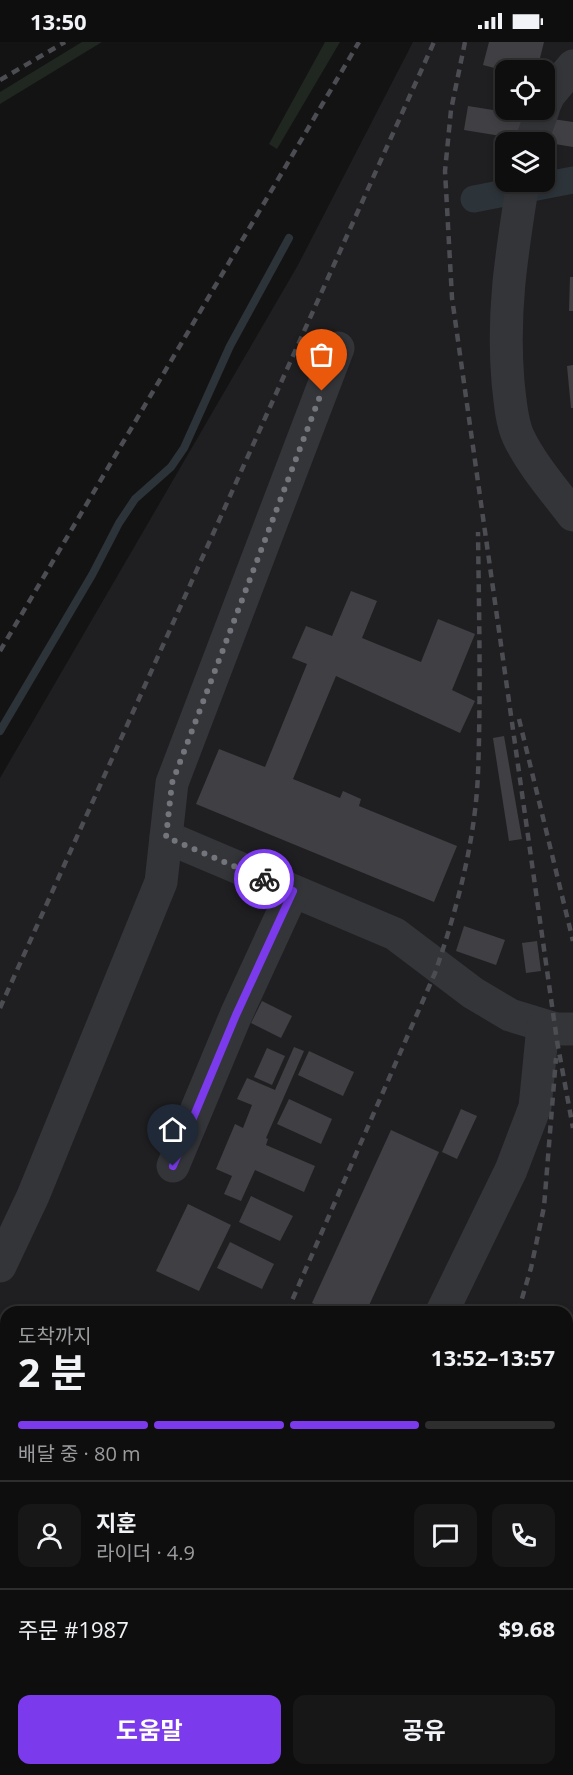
<!DOCTYPE html>
<html lang="ko">
<head>
<meta charset="utf-8">
<style>
	body { margin:0; font-family:"Open Sans","Noto Sans KR",sans-serif; background:#171718; color:#f1f3f6; height:100vh; display:flex; flex-direction:column; font-size:22px; white-space:nowrap }
	* { box-sizing:border-box; margin:0 }
	p { font-size:20px; color:#9b9c9e }
	.icon { flex:none; width:33px; height:33px; fill:none; stroke:currentColor; stroke-width:2; stroke-linecap:round; stroke-linejoin:round }
	.map { position:relative; flex:1; overflow:hidden }
	.details { position:absolute; left:0px; top:1264px; width:573px; height:470px; display:flex; flex-direction:column; background:#0e0e0f; border-radius:18px 18px 0 0; box-shadow:0 3px 9px #0003,0 0 0 2px #2e2e2f }
	.details>* { flex:none }
	.buttons { position:absolute; left:495px; top:18px; display:grid; gap:12px }
	.buttons a { display:grid; place-items:center; width:60px; height:60px; border-radius:12px; background:#0e0e0f; box-shadow:0 3px 9px #0003,0 0 0 2px #2e2e2f; font-size:30px }
	.pin { position:absolute; display:grid; place-items:center; width:51px; height:51px; color:#fff; margin:-62px -26px; border-radius:50% 50% 50% 0; rotate:-45deg; box-shadow:0 0 6px #0007 }
	.pin .icon { rotate:45deg }
	.courier { position:absolute; display:grid; place-items:center; width:60px; height:60px; margin:-30px; border:4px solid #7c3aed; border-radius:50%; background:#fff; color:#222; box-shadow:0 2px 8px #0007 }
	.summary em { font-style:normal; font-weight:700 }
	.summary div { display:flex; flex-direction:column-reverse }
	.summary { display:flex; align-items:center; justify-content:space-between; height:102px; padding:0 18px }
	h1 { font-size:39px; font-weight:700; line-height:45px }
	.bar { display:grid; grid-template-columns:repeat(4,1fr); gap:9px 6px; align-content:center; height:72px; padding:0 18px }
	.bar i { height:8px; border-radius:4px; background:#2e2e2f }
	.bar .selected { background:#7c3aed }
	.bar p { grid-column:span 4 }
	.line { display:flex; align-items:center; gap:15px; padding:0 18px; border-top:2px solid #2e2e2f }
	.line div { flex:1 }
	.round { display:grid; place-items:center; flex:none; width:63px; height:63px; border-radius:12px; background:#171718 }
	.primary-button { display:flex; gap:12px; margin-top:auto; padding:12px 18px }
	.primary-button a { flex:1; height:69px; border-radius:12px; background:#7c3aed; color:#fff; font-size:24px; font-weight:700; line-height:69px; text-align:center }
	.primary-button a+a { background:#171718; color:#f1f3f6 }
	.status { display:flex; justify-content:space-between; align-items:center; height:42px; padding:0 30px; background:#0e0e0f; direction:ltr }
	.status svg { height:16px; fill:currentColor }
	.map>svg:first-child { display:block }
	.built { fill:#1f1f21; fill-rule:evenodd }
	.green { fill:#1f2720 }
	.lines { fill:none; stroke-linecap:round; stroke-linejoin:round }
	.stream { stroke:#2c3339; stroke-width:8 }
	.canal { stroke:#2c3339; stroke-width:27 }
	.building { fill:#404044 }
	.minor { stroke:#343539; stroke-width:33 }
	.rail { stroke:#4b4d52; stroke-width:4.5; stroke-dasharray:8 6; stroke-linecap:butt }
	.done { stroke:#73757c; stroke-width:6; stroke-dasharray:0 10.8 }
	.route { stroke:#7c3aed; stroke-width:8 }
</style>
</head>
<body>
<div class="status"><b>13:50</b><svg viewBox="0 0 49 12"><path d="M0 12V9h3v3zM5 12V6h3v6zM10 12V3h3v9zM15 12V0h3v12zM26 1h20v11H26zM47 4h2v5h-2z"/></svg></div>
<div class="map">
<svg width="573" height="1733" viewBox="0 0 573 1733">
	<rect width="100%" height="100%" fill="#131314"/>
	<!-- built -->
	<path class="built" d="M413 0H573V1733H0V736L298 223ZM506 28H544V68H506ZM506 100H544V140H506ZM6 1270H567V1728H6Z"/>
	<!-- green -->
	<g class="green">
		<path d="M82 0H102L0 62V50Z"/>
		<path d="M325 0H340L277 107 269 102Z"/>
	</g>
	<g class="lines">
		<!-- stream -->
		<path class="stream" d="M0 689 92 533 119 481 135 457 171 425 184 406 230 304 289 196"/>
		<!-- canal -->
		<path class="canal" d="M474 157 573 138"/>
	</g>
	<!-- building -->
	<g class="building">
		<path d="M489 0H544L537 28 506 29 483 23Z"/>
		<path d="M468 64 524 73 520 97 464 88Z"/>
		<path d="M546 76 573 80V105L543 100Z"/>
		<path d="M570 235H573V269H569Z"/>
		<path d="M573 323V366H571L567 324Z"/>
		<path d="M351 549 377 559 362 596 421 620 438 577 475 592 452 648 475 659 460 691 336 634 293 737 340 756 343 749 361 757 359 764 457 804 434 860 196 762 219 707 265 725 307 622 292 616 306 584 332 594Z"/>
		<path d="M504 694 522 797 509 799 493 696Z"/>
		<path d="M464 884 505 898 496 923 456 909Z"/>
		<path d="M537 899 541 929 526 931 522 901Z"/>
		<path d="M262 959 292 974 281 996 251 981Z"/>
		<path d="M294 1005 304 1009 266 1096 268 1097 266 1103 315 1124 304 1150 255 1128 241 1159 224 1152 232 1134 216 1127 235 1082 243 1086 252 1063 237 1057 247 1036 275 1048Z"/>
		<path d="M267 1006 285 1014 272 1043 254 1035Z"/>
		<path d="M309 1009 354 1030 343 1054 298 1033Z"/>
		<path d="M289 1057 332 1077 321 1102 277 1082Z"/>
		<path d="M461 1067 477 1074 457 1117 442 1110Z"/>
		<path d="M391 1088 439 1110 366 1270H334L312 1261Z"/>
		<path d="M251 1154 293 1174 280 1199 239 1180Z"/>
		<path d="M188 1162 231 1183 199 1249 156 1229Z"/>
		<path d="M230 1200 274 1222 262 1247 217 1226Z"/>
	</g>
	<g class="lines">
		<!-- minor -->
		<g class="minor">
			<path d="M544 64 549 53 573 24"/>
			<path d="M531 100 543 68"/>
			<path d="M523 140C512 210 502 268 508 340 510 357 511 378 518 394 531 422 554 448 573 473"/>
			<path d="M166 795 395 892 473 951 510 973 556 987H573"/>
			<path d="M173 1124 236 973 293 849"/>
			<path d="M0 1224 33 1154 161 840 172 741 338 306"/>
			<path d="M442 1270 511 1128 535 1065 543 984"/>
			<path d="M200 1733 202 1728"/>
		</g>
		<!-- rail -->
		<g class="rail">
			<path d="M465 0 451 68 445 129 452 256 557 999 573 1086"/>
			<path d="M0 38 65 0"/>
			<path d="M0 609 359 0"/>
			<path d="M519 677 573 899"/>
			<path d="M0 966 434 0"/>
			<path d="M287 1270 435 931C457 867 475 800 478 732 481 652 479 571 478 490"/>
			<path d="M518 1270 531 1226 544 1165 556 1016"/>
			<path d="M82 1733 84 1728"/>
			<path d="M317 1733 319 1728"/>
			<path d="M569 1733 573 1721"/>
		</g>
	</g>
	<g class="lines">
		<!-- done -->
		<path class="done" d="M264 837 166 795 172 741 322 349"/>
		<!-- route -->
		<path class="route" d="M173 1124 236 973 293 849 264 837"/>
	</g>
</svg>
<div class="buttons">
<a><svg class="icon" aria-label="locate" viewBox="0 0 24 24"><circle cx="12" cy="12" r="6"/><path d="M12 2v4M12 18v4M2 12h4M18 12h4"/></svg></a>
<a><svg class="icon" aria-label="layers" viewBox="0 0 24 24"><path d="M12 4l9 5-9 5-9-5zM3 14l9 5 9-5"/></svg></a>
</div>
<div class="pin" style="left:322px;top:349px;background:#ea580c"><svg class="icon" aria-label="bag" viewBox="0 0 24 24"><path d="M5 8h14l-1 12H6zM9 8a3 3 0 0 1 6 0"/></svg></div>
<div class="pin" style="left:173px;top:1124px;background:#1f2937"><svg class="icon" aria-label="home" viewBox="0 0 24 24"><path d="M3 11l9-7 9 7M6 9v11h12V9"/></svg></div>
<div class="courier" style="left:264px;top:837px"><svg class="icon" aria-label="bike" viewBox="0 0 24 24"><circle cx="6" cy="16" r="4"/><circle cx="18" cy="16" r="4"/><path d="M6 16l4-8h5l3 8M10 8l3 8H6M13 5h3"/></svg></div>
<section class="details">
<div class="summary"><div><h1>2 분</h1><p>도착까지</p></div><em>13:52–13:57</em></div>
<div class="bar"><i class="selected"></i><i class="selected"></i><i class="selected"></i><i></i><p>배달 중 · 80 m</p></div>
<div class="line" style="height:108px"><a class="round"><svg class="icon" aria-label="person" viewBox="0 0 24 24"><circle cx="12" cy="8" r="4"/><path d="M4 21q1-7 8-7t8 7"/></svg></a><div><b>지훈</b><p>라이더 · 4.9</p></div><a class="round"><svg class="icon" aria-label="chat" viewBox="0 0 24 24"><path d="M4 5h16v11H9l-5 4z"/></svg></a><a class="round"><svg class="icon" aria-label="phone" viewBox="0 0 24 24"><path d="M5 4h4l2 5-3 2q2 4 5 5l2-3 5 2v4C11 20 4 13 5 4z"/></svg></a></div>
<div class="line" style="height:78px"><div>주문 #1987</div><b>$9.68</b></div>
<div class="primary-button"><a>도움말</a><a>공유</a></div>
</section>
</div>
</body>
</html>
